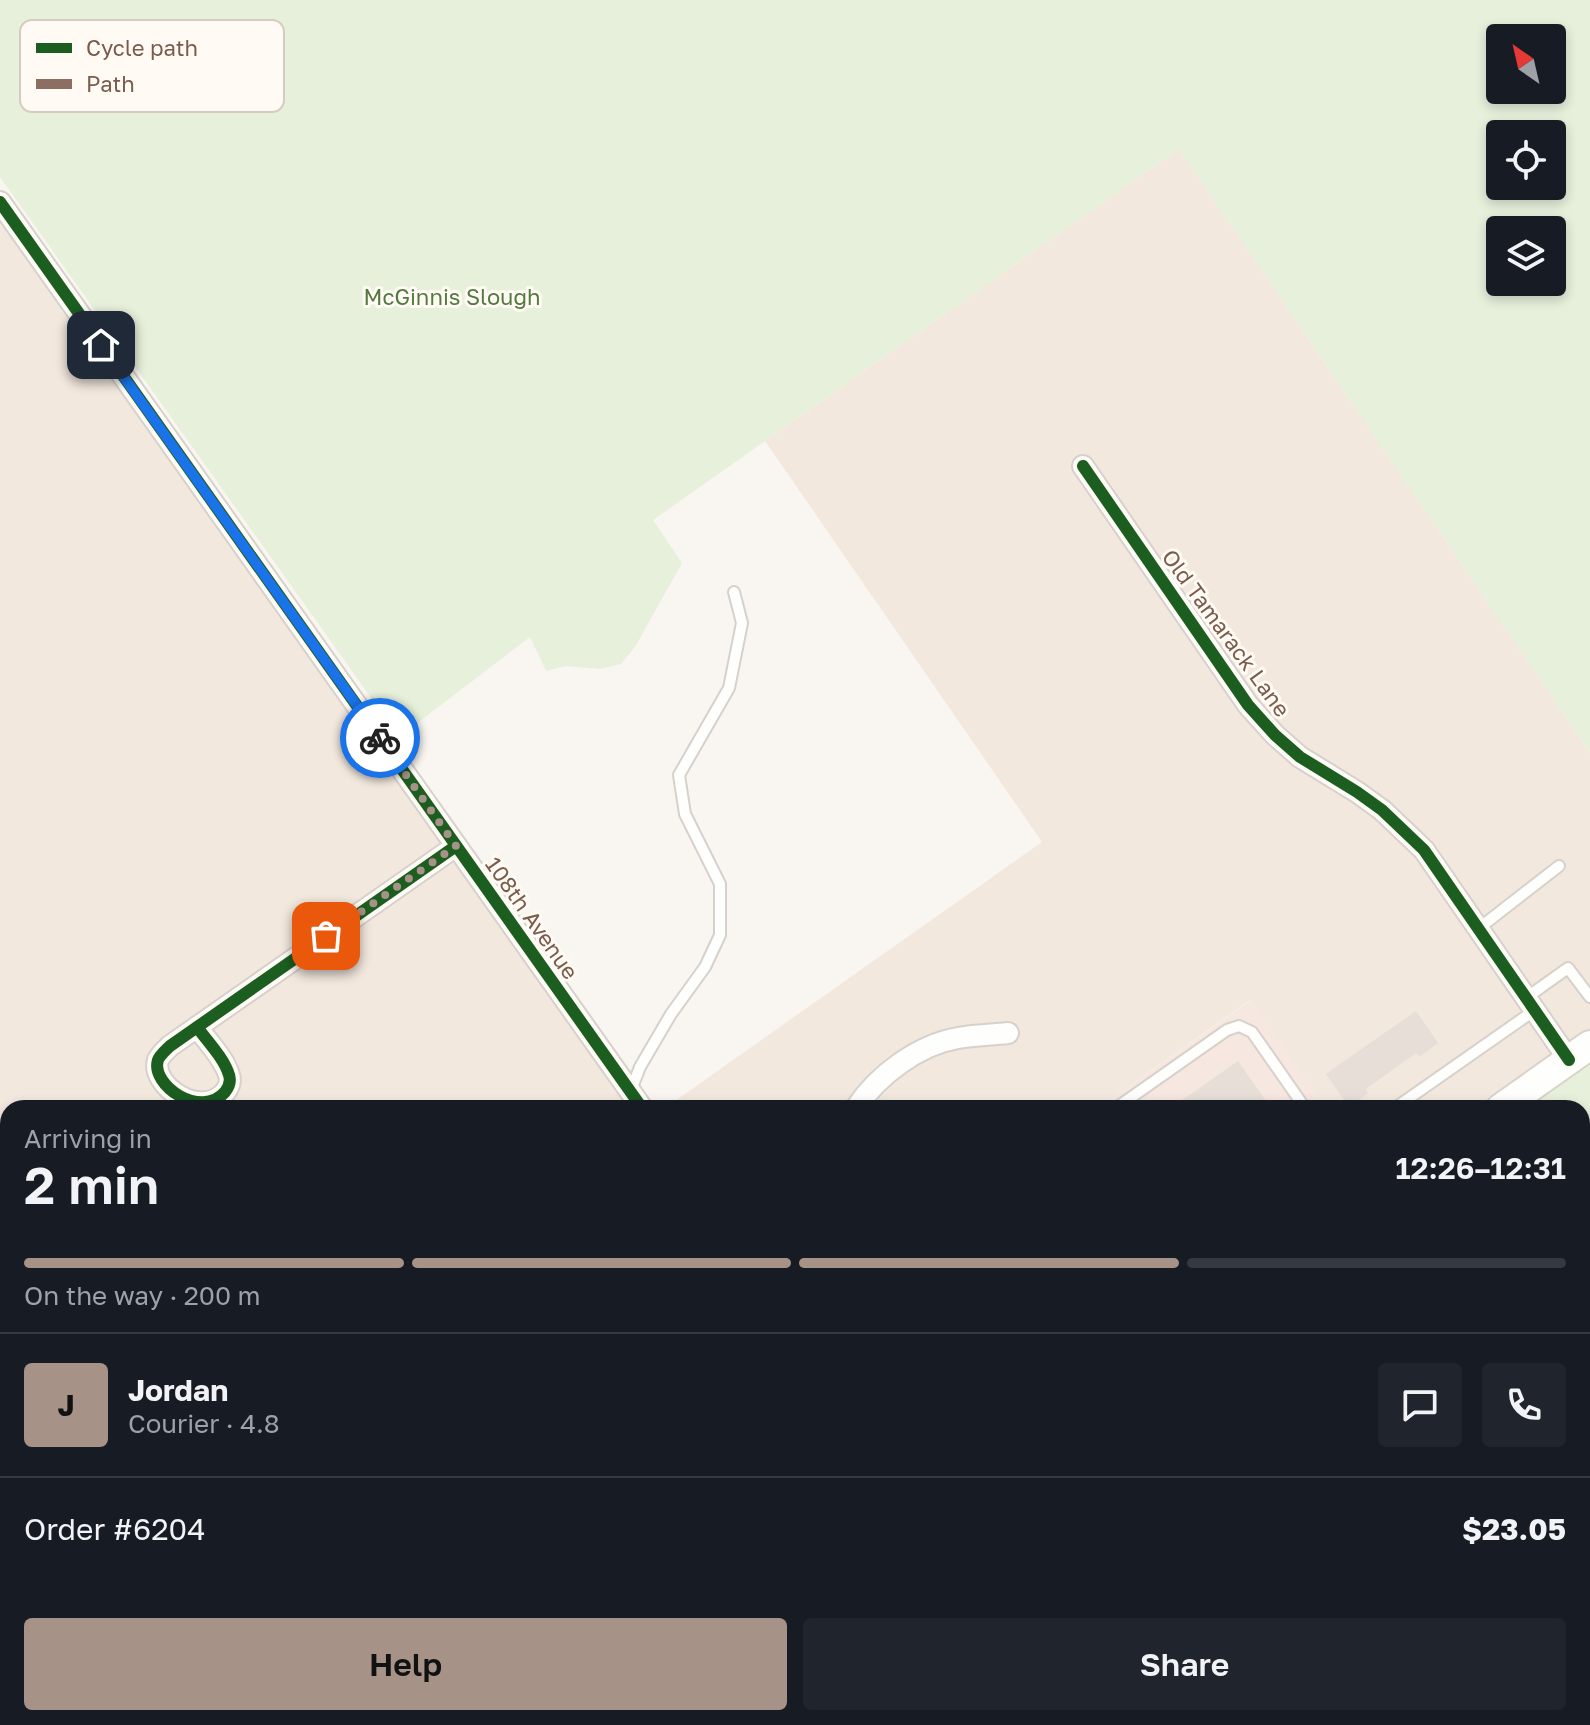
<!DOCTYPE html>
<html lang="en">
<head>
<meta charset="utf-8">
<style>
	body { margin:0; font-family:"Golos Text",sans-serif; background:#20242c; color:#f1f3f6; height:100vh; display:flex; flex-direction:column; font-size:30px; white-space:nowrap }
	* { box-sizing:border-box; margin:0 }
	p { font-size:26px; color:#9ea1a6 }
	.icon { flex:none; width:44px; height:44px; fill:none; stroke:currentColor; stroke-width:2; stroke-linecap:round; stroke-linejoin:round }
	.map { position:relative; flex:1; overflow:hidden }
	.sheet { position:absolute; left:0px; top:1100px; width:1590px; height:626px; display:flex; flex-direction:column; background:#171b24; border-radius:24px 24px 0 0; box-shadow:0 4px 12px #0003 }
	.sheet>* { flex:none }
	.needle { width:52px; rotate:326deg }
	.controls { position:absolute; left:1486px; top:24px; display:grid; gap:16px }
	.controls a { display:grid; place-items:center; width:80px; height:80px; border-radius:8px; background:#171b24; box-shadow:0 4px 12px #0003; font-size:40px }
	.pin { position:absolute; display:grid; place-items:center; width:68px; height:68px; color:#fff; margin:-34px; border-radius:16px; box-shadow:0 4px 12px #0006 }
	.courier { position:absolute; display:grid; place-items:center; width:80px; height:80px; margin:-40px; border:6px solid #1a73e8; border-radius:50%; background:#fff; color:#222; box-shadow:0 2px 10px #0007 }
	.headline em { font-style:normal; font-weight:600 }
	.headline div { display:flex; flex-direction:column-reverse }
	.headline { display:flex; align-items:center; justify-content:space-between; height:136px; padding:0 24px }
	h1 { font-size:52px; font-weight:600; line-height:60px }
	.bar { display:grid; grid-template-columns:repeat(4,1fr); gap:12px 8px; align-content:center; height:96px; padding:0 24px }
	.bar i { height:10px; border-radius:6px; background:#363941 }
	.bar .active { background:#a69286 }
	.bar p { grid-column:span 4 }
	.line { display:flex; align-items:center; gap:20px; padding:0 24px; border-top:2px solid #363941 }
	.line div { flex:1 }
	.round { display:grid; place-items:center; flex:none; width:84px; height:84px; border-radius:8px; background:#20242c }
	.cta { display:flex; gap:16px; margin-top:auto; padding:16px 24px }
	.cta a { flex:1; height:92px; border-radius:8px; background:#a69286; color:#111; font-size:32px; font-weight:600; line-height:92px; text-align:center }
	.cta a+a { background:#20242c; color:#f1f3f6 }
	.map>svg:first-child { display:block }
	.residential { fill:#f2e8de }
	.commercial { fill:#f6e8e1 }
	.green { fill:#e7f0db; fill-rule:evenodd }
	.water { fill:#d0e8ea }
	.building { fill:#e6ded7 }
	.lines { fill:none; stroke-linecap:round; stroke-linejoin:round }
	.service-casing { stroke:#d7d1cb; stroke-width:14 }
	.minor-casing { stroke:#d7d1cb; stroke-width:24 }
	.tertiary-casing { stroke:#d7d1cb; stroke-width:28 }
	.secondary-casing { stroke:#d9d2cb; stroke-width:32 }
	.service { stroke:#fefefd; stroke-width:10 }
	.minor { stroke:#fefefd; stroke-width:20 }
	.tertiary { stroke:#fefefd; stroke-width:24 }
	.secondary { stroke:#fefefd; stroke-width:28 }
	.quiet { stroke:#8d6e63; stroke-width:10; stroke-dasharray:20 10; stroke-linecap:butt }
	.cycleway-casing { stroke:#fffaf3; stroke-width:17 }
	.cycleway { stroke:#1b5e20; stroke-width:12 }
	.done { stroke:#a69286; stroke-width:8; stroke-dasharray:0 14.4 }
	.route { stroke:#1a73e8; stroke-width:10 }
	.labels { text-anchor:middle; stroke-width:6; stroke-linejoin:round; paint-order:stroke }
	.park-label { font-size:22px; fill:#537a41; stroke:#fffaf3 }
	.street-label { font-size:22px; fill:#7a5c4d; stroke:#fffaf3 }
	.key { fill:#fffaf3; stroke:#d7cbc1; stroke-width:2 }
	.key-label { font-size:22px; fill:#7a5c4d }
</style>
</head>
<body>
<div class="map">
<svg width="1590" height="1725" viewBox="0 0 1590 1725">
	<rect width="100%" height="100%" fill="#f9f5f0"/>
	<!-- residential -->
	<g class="residential">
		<path d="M1179 149 1590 753V1032L1484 1108H1326L1250 1000 1098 1108H665L1042 842 765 441Z"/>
		<path d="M0 213 635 1108H8V1718H92L53 1725H0Z"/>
	</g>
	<!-- commercial -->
	<g class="commercial">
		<path d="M1251 1000 1326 1108H1098Z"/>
		<path d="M831 1718H1074L1079 1725H840Z"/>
	</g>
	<!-- green -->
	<g class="green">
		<path d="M0 0H1590V753L1179 149 653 520 682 563 635 647 621 664 600 669 566 666 546 671 530 637 399 737 0 177ZM1552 38V90H1500V38ZM1552 134V186H1500V134ZM1500 230H1552V282H1500Z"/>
		<path d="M1590 1055V1725H1105L1114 1718H1582V1108H1513Z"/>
		<path d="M92 1718H583L582 1725H53Z"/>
	</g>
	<!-- water -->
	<g class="water">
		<path d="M0 1485H8V1549L0 1555Z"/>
		<path d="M1159 1718H1210L1219 1725H1162Z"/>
	</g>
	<!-- building -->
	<g class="building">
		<path d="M1416 1011 1438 1043 1419 1057 1416 1053 1366 1089 1368 1093 1349 1107 1326 1074Z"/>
		<path d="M1238 1061 1271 1108H1170L1194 1092Z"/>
	</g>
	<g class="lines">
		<!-- service casing -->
		<g class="service-casing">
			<g id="service">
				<path d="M1478 929 1559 866"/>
				<path d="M1526 998 1568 968 1590 997"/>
				<path d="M631 1090 640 1067 671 1014 705 967 720 935V884L685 814 679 775 729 688 742 623 734 592"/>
				<path d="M1116 1108 1227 1030 1239 1026 1252 1032 1305 1108"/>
				<path d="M1395 1108 1535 1010"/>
				<path d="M1002 1718 1007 1725"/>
				<path d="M1063 1725 1072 1718"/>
			</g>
		</g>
		<!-- minor casing -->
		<g class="minor-casing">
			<g id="minor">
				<path d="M0 202 642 1108"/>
				<path d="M1083 466 1248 705 1275 735 1300 757 1357 792 1382 810 1424 850 1569 1060"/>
				<path d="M197 1027C207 1041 224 1058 229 1075 231 1081 229 1087 225 1092 201 1120 150 1085 158 1060 160 1055 166 1050 170 1046L456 846"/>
				<path d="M856 1108C878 1075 918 1045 958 1038 974 1035 991 1035 1008 1033"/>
				<path d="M0 1247 8 1264"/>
				<path d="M0 1431 8 1430"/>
				<path d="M1582 1469 1590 1463"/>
				<path d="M0 1633H8"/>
				<path d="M1582 1648 1590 1653"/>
			</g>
		</g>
		<!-- tertiary casing -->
		<g class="tertiary-casing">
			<path id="tertiary" d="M1081 1718 1086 1725"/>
		</g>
		<!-- secondary casing -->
		<g class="secondary-casing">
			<g id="secondary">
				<path d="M1501 1108 1590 1045"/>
				<path d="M623 1725 633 1718"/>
			</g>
		</g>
		<!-- service -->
		<use href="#service" class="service"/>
		<!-- minor -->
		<use href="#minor" class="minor"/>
		<!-- tertiary -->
		<use href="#tertiary" class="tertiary"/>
		<!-- secondary -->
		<use href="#secondary" class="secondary"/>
		<!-- quiet -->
		<g class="quiet">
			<path d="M1582 1142 1590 1137"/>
			<path d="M1474 1718 1478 1725"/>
		</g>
		<!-- cycleway casing -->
		<g class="cycleway-casing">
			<g id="cycleway">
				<path d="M0 202 642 1108"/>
				<path d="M1083 466 1248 705 1275 735 1300 757 1357 792 1382 810 1424 850 1569 1060"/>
				<path d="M197 1027C207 1041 224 1058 229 1075 231 1081 229 1087 225 1092 201 1120 150 1085 158 1060 160 1055 166 1050 170 1046L456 846"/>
			</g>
		</g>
		<!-- cycleway -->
		<use href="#cycleway" class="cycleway"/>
	</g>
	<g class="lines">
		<!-- done -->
		<path class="done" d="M326 936 456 846 380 738"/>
		<!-- route -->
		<path class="route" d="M101 345 380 738"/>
	</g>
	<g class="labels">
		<!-- park labels -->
		<g class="park-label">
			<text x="452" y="305">McGinnis Slough</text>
		</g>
		<!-- street labels -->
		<g class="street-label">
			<text transform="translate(1226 633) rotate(54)" y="8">Old Tamarack Lane</text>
			<text transform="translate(532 918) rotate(55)" y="8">108th Avenue</text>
		</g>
	</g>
	<!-- legend -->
	<rect x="20" y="20" width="264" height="92" rx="12" class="key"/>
	<rect x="36" y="43" width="36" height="10" fill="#1b5e20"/>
	<rect x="36" y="79" width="36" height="10" fill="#8d6e63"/>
	<g class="key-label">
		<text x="86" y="56">Cycle path</text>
		<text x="86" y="92">Path</text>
	</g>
</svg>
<div class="controls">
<a><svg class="needle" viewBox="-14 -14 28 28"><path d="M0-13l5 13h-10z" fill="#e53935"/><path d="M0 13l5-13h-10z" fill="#9ea1a6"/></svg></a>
<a><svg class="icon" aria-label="locate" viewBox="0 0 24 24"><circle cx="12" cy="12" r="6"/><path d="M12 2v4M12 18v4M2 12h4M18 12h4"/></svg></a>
<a><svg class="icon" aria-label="layers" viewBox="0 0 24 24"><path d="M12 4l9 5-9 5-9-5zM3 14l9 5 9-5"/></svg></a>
</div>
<div class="pin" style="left:326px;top:936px;background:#ea580c"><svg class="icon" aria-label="bag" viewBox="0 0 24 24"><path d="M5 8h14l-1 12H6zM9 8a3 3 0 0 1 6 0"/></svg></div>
<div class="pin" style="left:101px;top:345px;background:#1f2937"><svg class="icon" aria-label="home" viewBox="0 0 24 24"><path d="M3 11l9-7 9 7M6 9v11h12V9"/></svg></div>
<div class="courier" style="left:380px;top:738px"><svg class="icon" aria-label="bike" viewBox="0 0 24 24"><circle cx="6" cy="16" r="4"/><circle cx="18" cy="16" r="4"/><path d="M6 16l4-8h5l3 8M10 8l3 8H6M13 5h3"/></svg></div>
<section class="sheet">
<div class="headline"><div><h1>2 min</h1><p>Arriving in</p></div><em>12:26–12:31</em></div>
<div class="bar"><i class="active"></i><i class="active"></i><i class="active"></i><i></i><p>On the way · 200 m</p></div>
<div class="line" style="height:144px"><b class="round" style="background:#a69286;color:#111">J</b><div><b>Jordan</b><p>Courier · 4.8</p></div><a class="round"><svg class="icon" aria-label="chat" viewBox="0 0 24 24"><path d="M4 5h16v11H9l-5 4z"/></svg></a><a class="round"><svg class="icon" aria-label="phone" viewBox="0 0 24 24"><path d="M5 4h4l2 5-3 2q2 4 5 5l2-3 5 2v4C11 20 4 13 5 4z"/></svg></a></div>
<div class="line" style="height:104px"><div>Order #6204</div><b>$23.05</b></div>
<div class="cta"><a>Help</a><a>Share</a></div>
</section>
</div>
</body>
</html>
